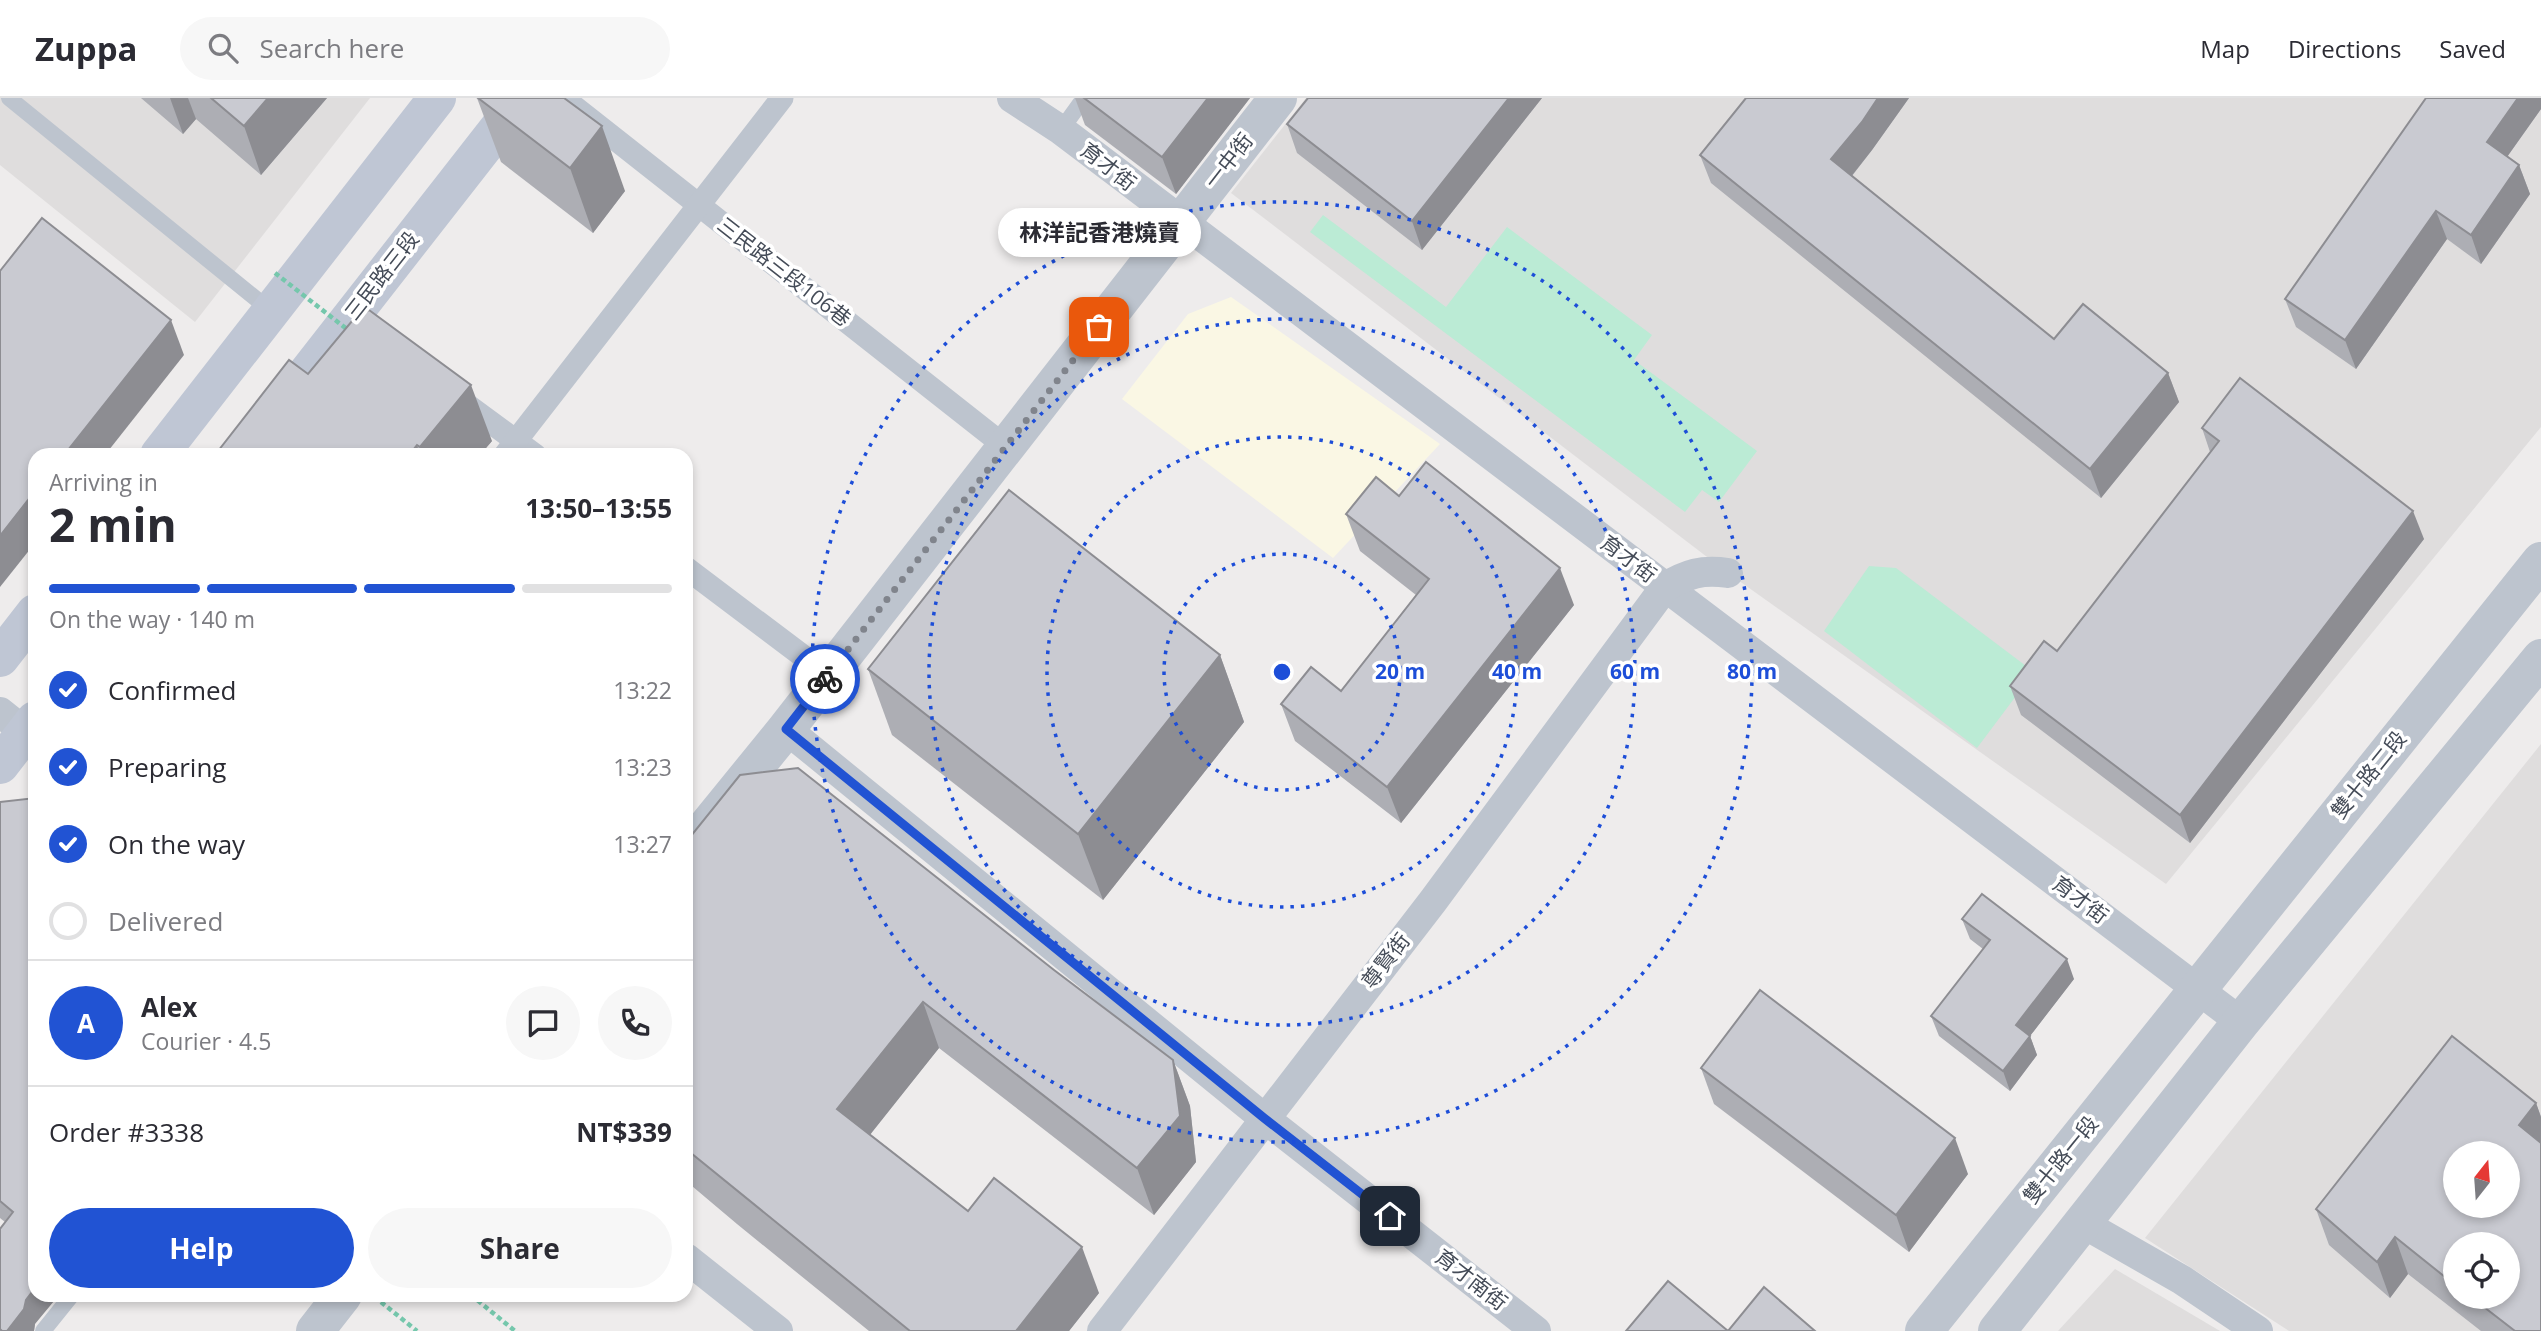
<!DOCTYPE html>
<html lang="en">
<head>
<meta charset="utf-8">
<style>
	body { margin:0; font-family:"Open Sans","Noto Sans TC",sans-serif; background:#f7f7f7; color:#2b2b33; height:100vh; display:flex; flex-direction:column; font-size:26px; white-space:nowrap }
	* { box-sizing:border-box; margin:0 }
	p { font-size:23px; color:#7c7c81 }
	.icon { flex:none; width:38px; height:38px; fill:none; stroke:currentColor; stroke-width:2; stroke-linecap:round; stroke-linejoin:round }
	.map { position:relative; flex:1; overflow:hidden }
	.details { position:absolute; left:28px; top:350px; width:665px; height:854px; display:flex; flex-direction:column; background:#fff; border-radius:21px; box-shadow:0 4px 10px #0003 }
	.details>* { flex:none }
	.needle { width:46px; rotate:17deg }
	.controls { position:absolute; left:2443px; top:1043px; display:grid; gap:14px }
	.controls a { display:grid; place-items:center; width:77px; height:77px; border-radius:50%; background:#fff; box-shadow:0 4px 10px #0003; font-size:35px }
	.pin { position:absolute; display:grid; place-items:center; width:60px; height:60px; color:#fff; margin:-30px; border-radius:14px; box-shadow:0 4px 10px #0006 }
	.courier { position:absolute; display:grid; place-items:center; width:70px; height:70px; margin:-35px; border:5px solid #2153d3; border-radius:50%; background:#fff; color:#222; box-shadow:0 2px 9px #0007 }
	.bubble { position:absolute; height:49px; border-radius:24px; background:#fff; box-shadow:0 4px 10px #0003; font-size:23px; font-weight:700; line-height:49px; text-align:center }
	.headline em { font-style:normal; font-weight:700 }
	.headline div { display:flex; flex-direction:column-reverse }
	.headline { display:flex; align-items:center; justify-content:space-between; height:119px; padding:0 21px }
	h1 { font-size:46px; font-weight:700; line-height:52px }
	.bar { display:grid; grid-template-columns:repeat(4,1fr); gap:10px 7px; align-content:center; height:84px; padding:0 21px }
	.bar i { height:9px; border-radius:5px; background:#e1e1e2 }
	.bar .on { background:#2153d3 }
	.bar p { grid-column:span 4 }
	.line { display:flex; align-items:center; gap:18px; padding:0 21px; border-top:2px solid #e1e1e2 }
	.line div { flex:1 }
	.round { display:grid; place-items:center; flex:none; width:74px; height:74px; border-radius:37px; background:#f7f7f7 }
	ol { padding:0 21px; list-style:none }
	li { display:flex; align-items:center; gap:21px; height:77px }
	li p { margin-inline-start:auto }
	li .icon { padding:7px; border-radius:50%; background:#2153d3; color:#fff; stroke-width:4 }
	li:last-child { color:#7c7c81 }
	li i { width:38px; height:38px; border:4px solid #e1e1e2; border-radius:50% }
	.action { display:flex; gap:14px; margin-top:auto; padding:14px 21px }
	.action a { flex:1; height:80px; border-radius:42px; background:#2153d3; color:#fff; font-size:28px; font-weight:700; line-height:80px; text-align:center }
	.action a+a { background:#f7f7f7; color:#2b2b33 }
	header { display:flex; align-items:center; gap:42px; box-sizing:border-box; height:98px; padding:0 35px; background:#fff; border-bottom:2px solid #e1e1e2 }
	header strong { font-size:33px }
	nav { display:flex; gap:38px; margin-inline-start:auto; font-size:24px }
	.search { width:490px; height:63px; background:#f7f7f7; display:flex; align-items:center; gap:18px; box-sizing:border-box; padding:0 24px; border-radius:38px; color:#7c7c81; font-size:26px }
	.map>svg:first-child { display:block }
	.commercial { fill:#faf7e4 }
	.education { fill:#dfdddd; fill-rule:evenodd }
	.green { fill:#bbebd5 }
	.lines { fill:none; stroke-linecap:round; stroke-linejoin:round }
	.path { stroke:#75c7ac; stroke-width:4.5; stroke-dasharray:5 3.5; stroke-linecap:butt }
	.service { stroke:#bdc4ce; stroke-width:16 }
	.pedestrian { stroke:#bdc4ce; stroke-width:23 }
	.minor { stroke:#bdc4ce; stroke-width:30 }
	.tertiary { stroke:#bdc4ce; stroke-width:38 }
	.secondary { stroke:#bfc6d4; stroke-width:38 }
	.path-bridge { stroke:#75c7ac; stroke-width:4.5; stroke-dasharray:5 3.5; stroke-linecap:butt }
	.wall { fill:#adaeb4; fill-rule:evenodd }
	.shaded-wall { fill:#8d8d92 }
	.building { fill:#c9cad1; stroke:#8d8d92; stroke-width:2; fill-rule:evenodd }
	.done { stroke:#80848c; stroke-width:7; stroke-dasharray:0 12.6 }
	.route { stroke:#2153d3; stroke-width:9 }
	.ring { fill:none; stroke:#1d4ed8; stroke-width:3.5; stroke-dasharray:3.5 7 }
	.labels { text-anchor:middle; stroke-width:7; stroke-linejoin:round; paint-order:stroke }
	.street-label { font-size:21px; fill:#454c58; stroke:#fff }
	.centre { fill:#1d4ed8; stroke:#fff; stroke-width:3.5 }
	.ring-label { font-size:21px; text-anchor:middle; font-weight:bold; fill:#1d4ed8; stroke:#fff; stroke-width:7; stroke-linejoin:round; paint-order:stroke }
</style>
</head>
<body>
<header>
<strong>Zuppa</strong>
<div class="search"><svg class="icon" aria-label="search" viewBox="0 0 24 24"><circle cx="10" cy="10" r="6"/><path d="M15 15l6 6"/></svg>Search here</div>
<nav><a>Map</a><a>Directions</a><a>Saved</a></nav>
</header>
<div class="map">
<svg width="2541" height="1233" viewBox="0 0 2541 1233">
	<rect width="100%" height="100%" fill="#eeecec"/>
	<!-- commercial -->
	<path class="commercial" d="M1231 199 1440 346 1333 460 1122 301 1188 216Z"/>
	<!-- education -->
	<g class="education">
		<path d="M0 0H370L195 224 0 67Z"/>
		<path d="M1306 0H2541V329L2166 786 1728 475 1231 95Z"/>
		<path d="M2541 646V1233H2289L2145 1140ZM2455 1055H2508V1108H2455ZM2455 1146H2508V1199H2455Z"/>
		<path d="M2115 1171 2220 1233H2058Z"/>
	</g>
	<!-- green -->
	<g class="green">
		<path d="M1323 117 1446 209 1507 129 1652 237 1634 262 1757 353 1719 404 1702 392 1685 414 1310 134Z"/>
		<path d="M1869 468 1896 470 2034 574 1977 650 1824 533Z"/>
	</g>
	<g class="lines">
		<!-- path -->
		<g class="path">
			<path d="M471 1197 515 1233"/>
			<path d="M381 1204 417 1233"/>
		</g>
		<!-- service -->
		<g class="service">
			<path d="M9 0 271 213"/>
			<path d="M1061 32 1084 0"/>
			<path d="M43 1233 72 1197"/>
		</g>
		<!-- pedestrian -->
		<g class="pedestrian">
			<path d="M563 0 1006 349"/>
			<path d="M459 301 535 357"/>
			<path d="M505 357 782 0"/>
			<path d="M686 470 828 577"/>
		</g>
		<!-- minor -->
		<g class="minor">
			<path d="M1012 0 1061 32 2241 924"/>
			<path d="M0 614 35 642"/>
			<path d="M786 631 1264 1020 1536 1233"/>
			<path d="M2084 1126 2182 1182 2258 1233"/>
			<path d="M686 1160 778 1233"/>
			<path d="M1102 1233 1433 803 1665 489C1687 476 1702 471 1728 475"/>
		</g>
		<!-- tertiary -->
		<g class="tertiary">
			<path d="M686 754 786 631 1278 0"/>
			<path d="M315 1233 343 1197"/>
			<path d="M1924 1233 2541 463"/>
			<path d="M1997 1233 2241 924 2541 560"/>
		</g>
		<!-- secondary -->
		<g class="secondary">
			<path d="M159 357 437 0"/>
			<path d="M243 357 522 0"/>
			<path d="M0 560 35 515"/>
			<path d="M0 667 35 622"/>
		</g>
		<!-- path-bridge -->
		<path class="path-bridge" d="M275 175 348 232"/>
	</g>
	<!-- wall -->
	<g class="wall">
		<path d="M141 0H327L261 77 196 21 183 36Z"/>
		<path d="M477 0 625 93 593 135 501 64Z"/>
		<path d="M1075 0H1250L1176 96 1085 27Z"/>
		<path d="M1542 0 1422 152 1297 55 1287 26Z"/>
		<path d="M1746 0H1909L1872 52 1852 78 2054 241 2168 275 2179 304 2101 400 1711 85 1700 57Z"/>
		<path d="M2541 0V11L2507 59 2519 67 2530 96 2481 166 2447 141 2356 271 2296 229 2285 201Z"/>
		<path d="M308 276 492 343 480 357H215Z"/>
		<path d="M2202 330 2424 441 2190 745 2021 617 2010 588 2057 553 2210 354Z"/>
		<path d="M1399 398 1574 507 1401 725 1295 643 1281 606 1341 593 1416 497 1360 453 1346 416Z"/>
		<path d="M1220 557 1244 624 1103 802 892 637 868 571Z"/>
		<path d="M0 704 35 1226 34 1233H0V1131L5 1124 0 1120Z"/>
		<path d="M686 744 1054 872 1173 962 1190 1008 1196 1064 1154 1117 939 950 870 1036 968 1113 1099 1195 1069 1233H869L737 1126 686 1083Z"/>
		<path d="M1962 821 2074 881 2030 938 2037 957 2010 993 1939 938 1931 918 1983 851 1970 841Z"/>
		<path d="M1701 970 1968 1076 1909 1154 1714 1006Z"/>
		<path d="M2536 1005 2541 1019V1233H2481L2408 1176 2390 1200 2329 1147 2316 1111ZM2455 1146 2508 1199H2455Z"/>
	</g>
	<!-- shaded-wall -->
	<g class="shaded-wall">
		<path d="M170 0H188L196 21 183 36Z"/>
		<path d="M268 0H327L261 77 244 28Z"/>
		<path d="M1208 0H1250L1176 96 1162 59Z"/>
		<path d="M1509 0H1542L1422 152 1412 123Z"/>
		<path d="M1878 0H1909L1872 52 1842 90 1831 61Z"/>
		<path d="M2518 0H2541V11L2497 73 2487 44Z"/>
		<path d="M602 28 625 93 593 135 570 70Z"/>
		<path d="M2519 67 2530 96 2481 166 2471 137Z"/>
		<path d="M2436 113 2447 141 2356 271 2345 242Z"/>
		<path d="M171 222 184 257 105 357H64Z"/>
		<path d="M2168 275 2179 304 2101 400 2090 371Z"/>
		<path d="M471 287 492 343 480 357H423L420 349Z"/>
		<path d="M417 347 420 357H409Z"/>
		<path d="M35 393V445L0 489V438Z"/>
		<path d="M2413 413 2424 441 2190 745 2180 717Z"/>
		<path d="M1560 470 1574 507 1401 725 1387 689Z"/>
		<path d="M1220 557 1244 624 1103 802 1078 736Z"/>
		<path d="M2067 861 2074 881 2030 938 2037 957 2010 993 2003 973 2016 927Z"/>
		<path d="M923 904 939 950 854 1057 837 1011Z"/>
		<path d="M1173 962 1190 1008 1196 1064 1154 1117 1137 1070Z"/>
		<path d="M2536 1005 2541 1019V1052L2519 1027Z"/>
		<path d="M1955 1040 1968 1076 1909 1154 1896 1117Z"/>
		<path d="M2395 1139 2408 1176 2390 1200 2377 1164Z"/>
		<path d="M1082 1149 1099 1195 1069 1233H1016Z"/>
		<path d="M35 1190V1197H59L35 1226 34 1233H7L26 1202Z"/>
	</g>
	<!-- building -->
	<g class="building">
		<path d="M211 0H268L244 28Z"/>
		<path d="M478 0H564L602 28 570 70Z"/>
		<path d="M1084 0H1208L1162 59Z"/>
		<path d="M1308 0H1509L1412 123 1287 26Z"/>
		<path d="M1746 0H1878L1862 24 1831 61 2054 241 2083 206 2168 275 2090 371 1700 57Z"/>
		<path d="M2426 0H2518L2487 44 2519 67 2471 137 2436 113 2345 242 2285 201Z"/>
		<path d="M42 120 171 222 64 357H35V393L0 438V173Z"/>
		<path d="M369 212 471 287 420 349 417 347 409 357H215L289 262 308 276 352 223Z"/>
		<path d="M2240 280 2413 413 2180 717 2010 588 2044 543 2057 553 2219 343 2202 330Z"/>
		<path d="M1426 364 1560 470 1387 689 1281 606 1311 569 1341 593 1429 481 1346 416 1376 379 1399 398Z"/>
		<path d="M1009 392 1220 557 1078 736 868 571Z"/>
		<path d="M798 670 1054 872 1173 962 1180 1018 1137 1070 923 904 837 1011 968 1113 994 1080 1082 1149 1016 1233H910L686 1051V744L740 677Z"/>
		<path d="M35 700V1190L26 1202 24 1211 7 1233H2L0 1231V1131L13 1114 0 1103V704Z"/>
		<path d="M1982 796 2067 861 2016 927 2030 938 2003 973 1931 918 1990 842 1962 821Z"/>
		<path d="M1760 892 1955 1040 1896 1117 1701 970Z"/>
		<path d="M2452 938 2536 1005 2519 1027 2541 1045V1233H2515L2471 1199H2508V1146H2455V1187L2395 1139 2377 1164 2316 1111ZM2455 1055H2508V1108H2455Z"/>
		<path d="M1668 1183 1728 1233H1626Z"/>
		<path d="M1764 1189 1815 1233H1728Z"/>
	</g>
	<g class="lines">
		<!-- done -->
		<path class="done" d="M825 581 1099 229"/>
		<!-- route -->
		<path class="route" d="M825 581 786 631 1264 1020 1390 1118"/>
	</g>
	<!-- distance rings -->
	<g class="ring">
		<circle cx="1282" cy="574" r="118"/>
		<circle cx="1282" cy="574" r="235"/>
		<circle cx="1282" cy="574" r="353"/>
		<circle cx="1282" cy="574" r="470"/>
	</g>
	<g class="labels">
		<!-- street labels -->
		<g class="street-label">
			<text transform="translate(1229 63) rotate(-52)" y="7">一中街</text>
			<text transform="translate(1108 69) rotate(38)" y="7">育才街</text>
			<text transform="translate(784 174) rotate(38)" y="7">三民路三段106巷</text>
			<text transform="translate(382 178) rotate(-52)" y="7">三民路三段</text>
			<text transform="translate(1628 461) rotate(37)" y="7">育才街</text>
			<text transform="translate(2369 677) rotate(-51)" y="7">雙十路二段</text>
			<text transform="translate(2080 802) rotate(37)" y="7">育才街</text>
			<text transform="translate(1386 863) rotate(-52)" y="7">尊賢街</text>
			<text transform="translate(2061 1062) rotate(-51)" y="7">雙十路一段</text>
			<text transform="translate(1471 1182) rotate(38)" y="7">育才南街</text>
		</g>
	</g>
	<circle cx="1282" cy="574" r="10" class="centre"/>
	<g class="ring-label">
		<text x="1400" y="581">20 m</text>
		<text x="1517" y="581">40 m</text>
		<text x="1635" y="581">60 m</text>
		<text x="1752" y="581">80 m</text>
	</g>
</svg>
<div class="controls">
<a><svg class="needle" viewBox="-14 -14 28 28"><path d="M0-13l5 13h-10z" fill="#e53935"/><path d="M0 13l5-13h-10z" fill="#7c7c81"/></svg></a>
<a><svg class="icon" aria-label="locate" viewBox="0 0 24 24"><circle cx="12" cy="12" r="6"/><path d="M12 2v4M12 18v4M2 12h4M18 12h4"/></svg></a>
</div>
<div class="pin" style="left:1099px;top:229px;background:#ea580c"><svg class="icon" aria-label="bag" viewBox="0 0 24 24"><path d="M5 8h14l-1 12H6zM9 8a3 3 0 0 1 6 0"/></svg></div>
<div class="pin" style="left:1390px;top:1118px;background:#1f2937"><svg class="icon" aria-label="home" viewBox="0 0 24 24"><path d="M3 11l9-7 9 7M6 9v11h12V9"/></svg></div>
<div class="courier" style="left:825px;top:581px"><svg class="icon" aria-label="bike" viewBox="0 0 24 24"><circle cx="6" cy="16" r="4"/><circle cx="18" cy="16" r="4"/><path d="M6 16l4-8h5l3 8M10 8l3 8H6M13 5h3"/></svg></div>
<div class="bubble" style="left:998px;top:110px;width:203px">林洋記香港燒賣</div>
<section class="details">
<div class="headline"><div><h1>2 min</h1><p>Arriving in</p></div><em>13:50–13:55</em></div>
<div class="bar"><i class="on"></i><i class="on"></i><i class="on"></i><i></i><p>On the way · 140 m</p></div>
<ol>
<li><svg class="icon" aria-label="check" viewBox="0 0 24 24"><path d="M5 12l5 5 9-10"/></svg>Confirmed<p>13:22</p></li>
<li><svg class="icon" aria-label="check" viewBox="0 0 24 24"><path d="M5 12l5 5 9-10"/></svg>Preparing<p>13:23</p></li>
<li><svg class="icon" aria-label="check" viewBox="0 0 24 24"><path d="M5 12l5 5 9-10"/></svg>On the way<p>13:27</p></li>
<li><i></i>Delivered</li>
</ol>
<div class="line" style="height:126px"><b class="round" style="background:#2153d3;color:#fff">A</b><div><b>Alex</b><p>Courier · 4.5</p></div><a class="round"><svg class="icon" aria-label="chat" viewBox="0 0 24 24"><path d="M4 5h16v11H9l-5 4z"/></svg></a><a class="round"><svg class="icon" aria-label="phone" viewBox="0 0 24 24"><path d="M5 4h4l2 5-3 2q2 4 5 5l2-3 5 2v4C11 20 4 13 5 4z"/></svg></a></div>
<div class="line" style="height:91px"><div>Order #3338</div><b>NT$339</b></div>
<div class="action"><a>Help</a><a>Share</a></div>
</section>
</div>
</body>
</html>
